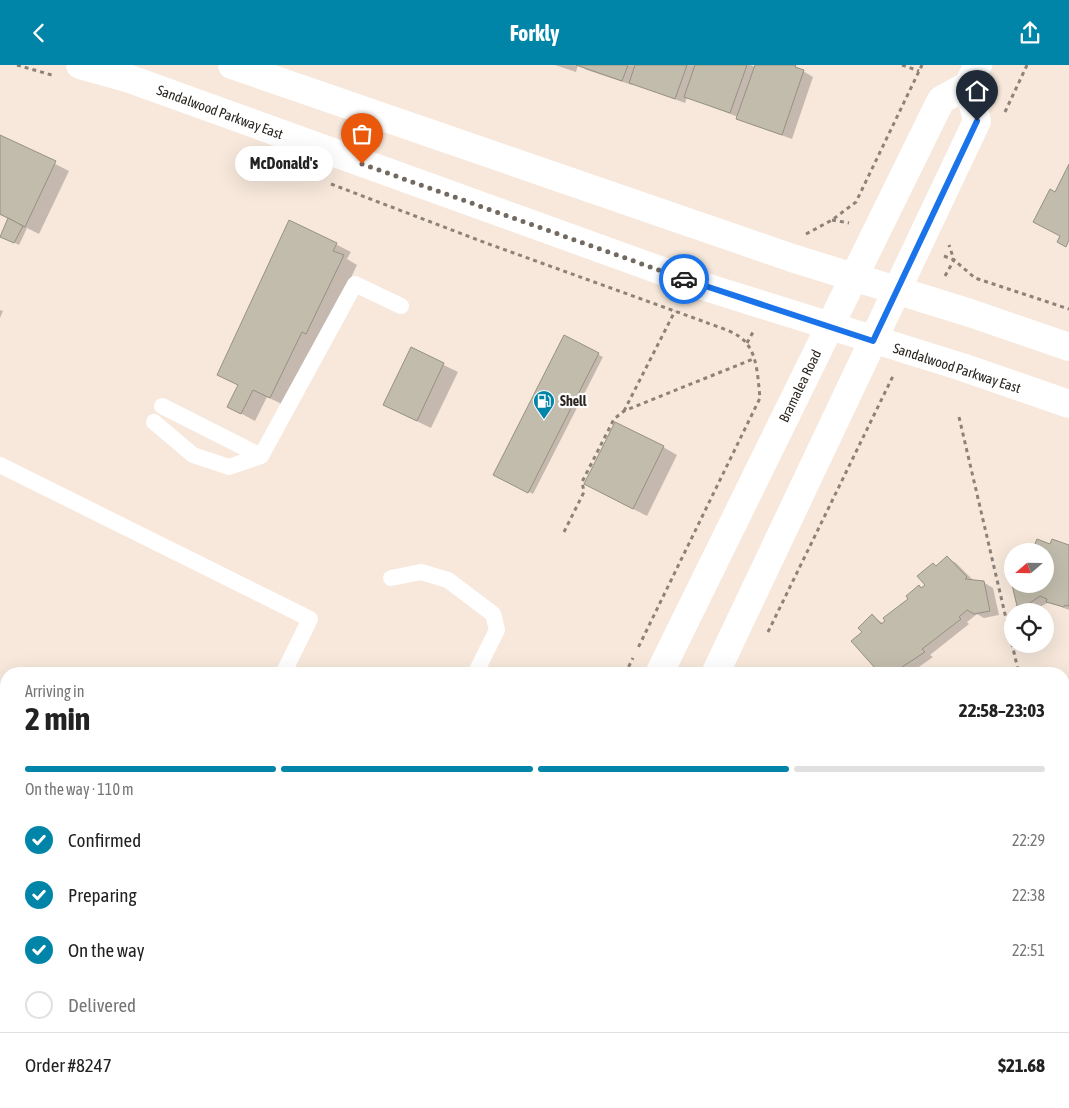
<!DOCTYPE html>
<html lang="en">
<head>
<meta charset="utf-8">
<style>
	body { margin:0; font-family:"Asap Condensed",sans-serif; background:#f2f2f2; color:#222; height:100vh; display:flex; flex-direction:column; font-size:19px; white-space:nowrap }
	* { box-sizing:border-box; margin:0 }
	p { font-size:16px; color:#767676 }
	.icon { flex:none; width:28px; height:28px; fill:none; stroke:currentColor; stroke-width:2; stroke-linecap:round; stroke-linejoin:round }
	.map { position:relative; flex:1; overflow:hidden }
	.sheet { position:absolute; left:0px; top:602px; width:1070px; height:441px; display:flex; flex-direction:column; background:#fff; border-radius:20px 20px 0 0; box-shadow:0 5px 20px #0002 }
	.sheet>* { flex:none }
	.needle { width:32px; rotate:250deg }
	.buttons { position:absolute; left:1004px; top:478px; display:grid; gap:10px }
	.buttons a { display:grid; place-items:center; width:50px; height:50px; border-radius:50%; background:#fff; box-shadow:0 5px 20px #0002; font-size:25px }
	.pin { position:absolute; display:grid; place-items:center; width:42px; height:42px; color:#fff; margin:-51px -21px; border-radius:50% 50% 50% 0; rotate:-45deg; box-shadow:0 0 5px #0007 }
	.pin .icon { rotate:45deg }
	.courier { position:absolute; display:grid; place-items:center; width:50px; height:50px; margin:-25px; border:4px solid #1a73e8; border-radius:50%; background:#fff; color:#222; box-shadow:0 1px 6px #0007 }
	.bubble { position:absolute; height:35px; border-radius:18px; background:#fff; box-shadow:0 5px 20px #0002; font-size:16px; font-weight:700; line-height:35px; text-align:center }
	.headline em { font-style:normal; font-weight:700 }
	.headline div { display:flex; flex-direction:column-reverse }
	.headline { display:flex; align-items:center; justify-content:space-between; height:85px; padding:0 25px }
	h1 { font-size:32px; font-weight:700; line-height:38px }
	.bar { display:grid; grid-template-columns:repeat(4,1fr); gap:8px 5px; align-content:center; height:60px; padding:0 25px }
	.bar i { height:6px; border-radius:4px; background:#e0e0e0 }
	.bar .active { background:#0085a8 }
	.bar p { grid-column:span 4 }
	.line { display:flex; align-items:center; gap:12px; padding:0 25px; border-top:1px solid #e0e0e0 }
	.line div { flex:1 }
	ol { padding:0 25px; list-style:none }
	li { display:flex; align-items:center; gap:15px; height:55px }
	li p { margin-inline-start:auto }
	li .icon { padding:5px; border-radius:50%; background:#0085a8; color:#fff; stroke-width:4 }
	li:last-child { color:#767676 }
	li i { width:28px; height:28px; border:2px solid #e0e0e0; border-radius:50% }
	header { display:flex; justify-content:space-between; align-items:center; height:65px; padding:0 25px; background:#0085a8; color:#fff; font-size:22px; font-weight:700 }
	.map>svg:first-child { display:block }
	.shadow { fill:#0003 }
	.building { fill:#c1bcab; stroke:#969181 }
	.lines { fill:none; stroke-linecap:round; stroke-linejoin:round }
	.path { stroke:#8d827a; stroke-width:3; stroke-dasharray:4 4; stroke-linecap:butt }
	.service { stroke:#fff; stroke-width:16 }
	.minor { stroke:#fff; stroke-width:28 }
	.secondary { stroke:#fff; stroke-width:28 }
	.done { stroke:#726961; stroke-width:5; stroke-dasharray:0 9 }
	.route { stroke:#1a73e8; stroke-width:6 }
	.labels { text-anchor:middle; stroke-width:4.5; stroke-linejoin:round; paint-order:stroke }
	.street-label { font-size:14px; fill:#2b2520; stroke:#fff }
	.poi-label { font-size:14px; font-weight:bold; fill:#2b2520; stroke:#fff; text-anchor:start }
</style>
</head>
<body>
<header><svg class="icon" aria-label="back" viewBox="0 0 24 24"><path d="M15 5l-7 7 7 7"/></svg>Forkly<svg class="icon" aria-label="share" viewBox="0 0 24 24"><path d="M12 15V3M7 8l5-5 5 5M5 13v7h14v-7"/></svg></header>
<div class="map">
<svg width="1069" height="1043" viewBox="0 0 1069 1043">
	<rect width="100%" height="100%" fill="#f7e8db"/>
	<!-- shadow -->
	<g class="shadow">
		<path d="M555 0H751L755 2 756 0H793L813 12 792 74 747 58 738 52 687 32 685 38 632 18V20L587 5 578 0 576 7Z"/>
		<path d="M0 71 69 106 39 169 27 163 19 180 5 173 9 154 0 150Z"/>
		<path d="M290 156 351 187 347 194 357 200 321 276 284 340 267 332 255 356 229 342 239 320Z"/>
		<path d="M0 245 3 246 0 253Z"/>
		<path d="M564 272 603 292 533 429 495 409Z"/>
		<path d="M411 284 458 307 431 363 398 347Z"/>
		<path d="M663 382 677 390 647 451 600 427Z"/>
		<path d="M1037 475 1051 480 1069 481V545L1049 537 1040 542 1027 546 1018 540 1013 519H1045V486H1034Z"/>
		<path d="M947 493 956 498 974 516 983 517 993 523 999 550 984 553 977 549 967 557 969 559 930 590 933 592 909 609H875L876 603 863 568 872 551 884 559 926 520 933 499 937 501Z"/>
		<path d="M1064 708 1069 711V828L1064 826Z"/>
		<path d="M1064 841 1069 844 1067 876 1064 874Z"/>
		<path d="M112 1038H259L270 1043H109Z"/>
		<path d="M617 1038H708L706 1043H615Z"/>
		<path d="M887 1038H959L956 1043H885Z"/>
	</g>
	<!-- building -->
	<g class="building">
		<path d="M576 0H628L622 16Z"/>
		<path d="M635 0H687L675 34 629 18Z"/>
		<path d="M695 0H747L730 48 684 32Z"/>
		<path d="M755 0H796L795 2 804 5 782 70 736 54Z"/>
		<path d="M0 70 56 96 25 162 0 149Z"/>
		<path d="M1069 99V175L1066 182 1057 177 1060 171 1033 157 1050 124 1055 127Z"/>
		<path d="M8 153 23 161 14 178 0 172Z"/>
		<path d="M289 155 337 178 333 186 344 190 306 269 302 267 270 333 253 325 241 349 227 342 238 320 217 310Z"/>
		<path d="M564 270 599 288 528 428 493 410Z"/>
		<path d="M411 282 444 298 417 356 383 340Z"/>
		<path d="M615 357 664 381 633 444 584 419Z"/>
		<path d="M1037 474 1050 479 1052 474 1069 480V541L1065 540 1064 542 1046 537 1047 534 1040 531 1030 538 1017 541 1010 511 1012 510V519H1045V486H1029H1032Z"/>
		<path d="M947 491 967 512 965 514 984 516 990 546 974 549 967 545 959 552 961 554 922 584 925 587 899 604 903 609H874L875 603 851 576 862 567 858 563 872 549 881 559 885 556 883 553 908 534 906 531 919 520 921 523 925 520 917 511 933 498 936 501Z"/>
		<path d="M1064 707 1069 710V786L1066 792 1069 794V829L1064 826Z"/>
		<path d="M1064 840 1069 843V849L1064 859Z"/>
		<path d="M111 1038H261L272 1043H108Z"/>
		<path d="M616 1038H697L696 1043H614Z"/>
		<path d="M886 1038H947L946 1040 949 1041 948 1043H883Z"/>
	</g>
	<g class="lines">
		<!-- path -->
		<g class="path">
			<path d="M17 0 55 11"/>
			<path d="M902 0 919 6"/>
			<path d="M1005 47 1027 0"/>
			<path d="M331 119 486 178 705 257C717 262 739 267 747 279 758 293 758 316 760 333L638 583"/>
			<path d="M832 155 849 158"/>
			<path d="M806 169 832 155 856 137 922 0"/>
			<path d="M944 191 954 195 975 213 1069 244"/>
			<path d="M945 211 954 195 949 180"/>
			<path d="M747 278 753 267"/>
			<path d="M624 346 675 246"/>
			<path d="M959 352 1019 609"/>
			<path d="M564 467 584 427 582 417 614 354 624 346 753 294"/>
			<path d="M768 567 894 309"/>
			<path d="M625 609 633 593"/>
		</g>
		<!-- service -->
		<g class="service">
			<path d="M162 341 261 391"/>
			<path d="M154 357 193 390 229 402 261 391 355 219 401 241"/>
			<path d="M0 400 310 554 283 609"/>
			<path d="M391 513 421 507 448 515 493 549 497 565 475 609"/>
			<path d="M0 876 6 879"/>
			<path d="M378 1038 392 1043"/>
			<path d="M70 1043 73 1038"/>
		</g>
		<!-- minor -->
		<g class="minor">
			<path d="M1064 640 1069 642"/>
			<path d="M821 1043 823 1038"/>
		</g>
		<!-- secondary -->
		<g class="secondary">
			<path d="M80 0 130 14 712 224 962 302 1069 339"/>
			<path d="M232 0 792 193 967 247 1069 282"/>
			<path d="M659 609 941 35 968 20 978 0"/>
			<path d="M715 609 977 56 968 20"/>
			<path d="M434 1043 437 1038"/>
			<path d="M490 1043 493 1038"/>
		</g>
	</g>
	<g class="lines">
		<!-- done -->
		<path class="done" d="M362 99 684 214"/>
		<!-- route -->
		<path class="route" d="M684 214 873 276 977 56"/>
	</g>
	<!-- icons -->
	<defs>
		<g id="fuel-pin" transform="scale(1.125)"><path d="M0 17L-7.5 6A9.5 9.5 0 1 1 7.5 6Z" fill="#0085a8" stroke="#fff"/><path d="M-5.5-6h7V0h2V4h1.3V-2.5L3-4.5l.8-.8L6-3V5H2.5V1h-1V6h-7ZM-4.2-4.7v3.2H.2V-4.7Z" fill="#fff"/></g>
	</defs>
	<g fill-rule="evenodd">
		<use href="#fuel-pin" x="544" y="336"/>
	</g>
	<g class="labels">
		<!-- street labels -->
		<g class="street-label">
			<text transform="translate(220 47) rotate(20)" y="5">Sandalwood Parkway East</text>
			<text transform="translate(957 303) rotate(18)" y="5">Sandalwood Parkway East</text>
			<text transform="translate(800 321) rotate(-64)" y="5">Bramalea Road</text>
		</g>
		<!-- poi labels -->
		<g class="poi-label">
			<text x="560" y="341">Shell</text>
		</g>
	</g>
</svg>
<div class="buttons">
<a><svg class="needle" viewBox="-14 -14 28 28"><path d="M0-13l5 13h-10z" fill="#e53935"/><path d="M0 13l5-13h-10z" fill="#767676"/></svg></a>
<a><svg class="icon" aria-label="locate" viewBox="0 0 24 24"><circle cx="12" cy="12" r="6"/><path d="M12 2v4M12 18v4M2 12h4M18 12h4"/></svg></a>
</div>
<div class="pin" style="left:362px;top:99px;background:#ea580c"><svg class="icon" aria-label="bag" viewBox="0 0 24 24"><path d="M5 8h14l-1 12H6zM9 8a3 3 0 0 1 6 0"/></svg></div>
<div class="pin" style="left:977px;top:56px;background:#1f2937"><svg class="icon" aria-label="home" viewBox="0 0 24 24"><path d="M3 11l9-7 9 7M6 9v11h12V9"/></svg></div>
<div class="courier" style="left:684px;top:214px"><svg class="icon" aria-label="car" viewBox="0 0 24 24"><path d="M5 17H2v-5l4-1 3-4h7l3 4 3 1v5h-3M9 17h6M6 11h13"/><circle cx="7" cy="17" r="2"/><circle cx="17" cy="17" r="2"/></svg></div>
<div class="bubble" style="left:235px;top:81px;width:98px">McDonald's</div>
<section class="sheet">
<div class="headline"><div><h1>2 min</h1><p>Arriving in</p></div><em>22:58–23:03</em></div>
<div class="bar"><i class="active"></i><i class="active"></i><i class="active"></i><i></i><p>On the way · 110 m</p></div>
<ol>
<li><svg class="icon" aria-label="check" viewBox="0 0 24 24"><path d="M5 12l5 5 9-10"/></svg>Confirmed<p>22:29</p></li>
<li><svg class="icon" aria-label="check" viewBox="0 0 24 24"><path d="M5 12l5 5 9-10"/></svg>Preparing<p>22:38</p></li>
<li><svg class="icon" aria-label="check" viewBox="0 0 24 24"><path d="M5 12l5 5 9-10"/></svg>On the way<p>22:51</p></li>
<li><i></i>Delivered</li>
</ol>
<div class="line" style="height:65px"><div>Order #8247</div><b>$21.68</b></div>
</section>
</div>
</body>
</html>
